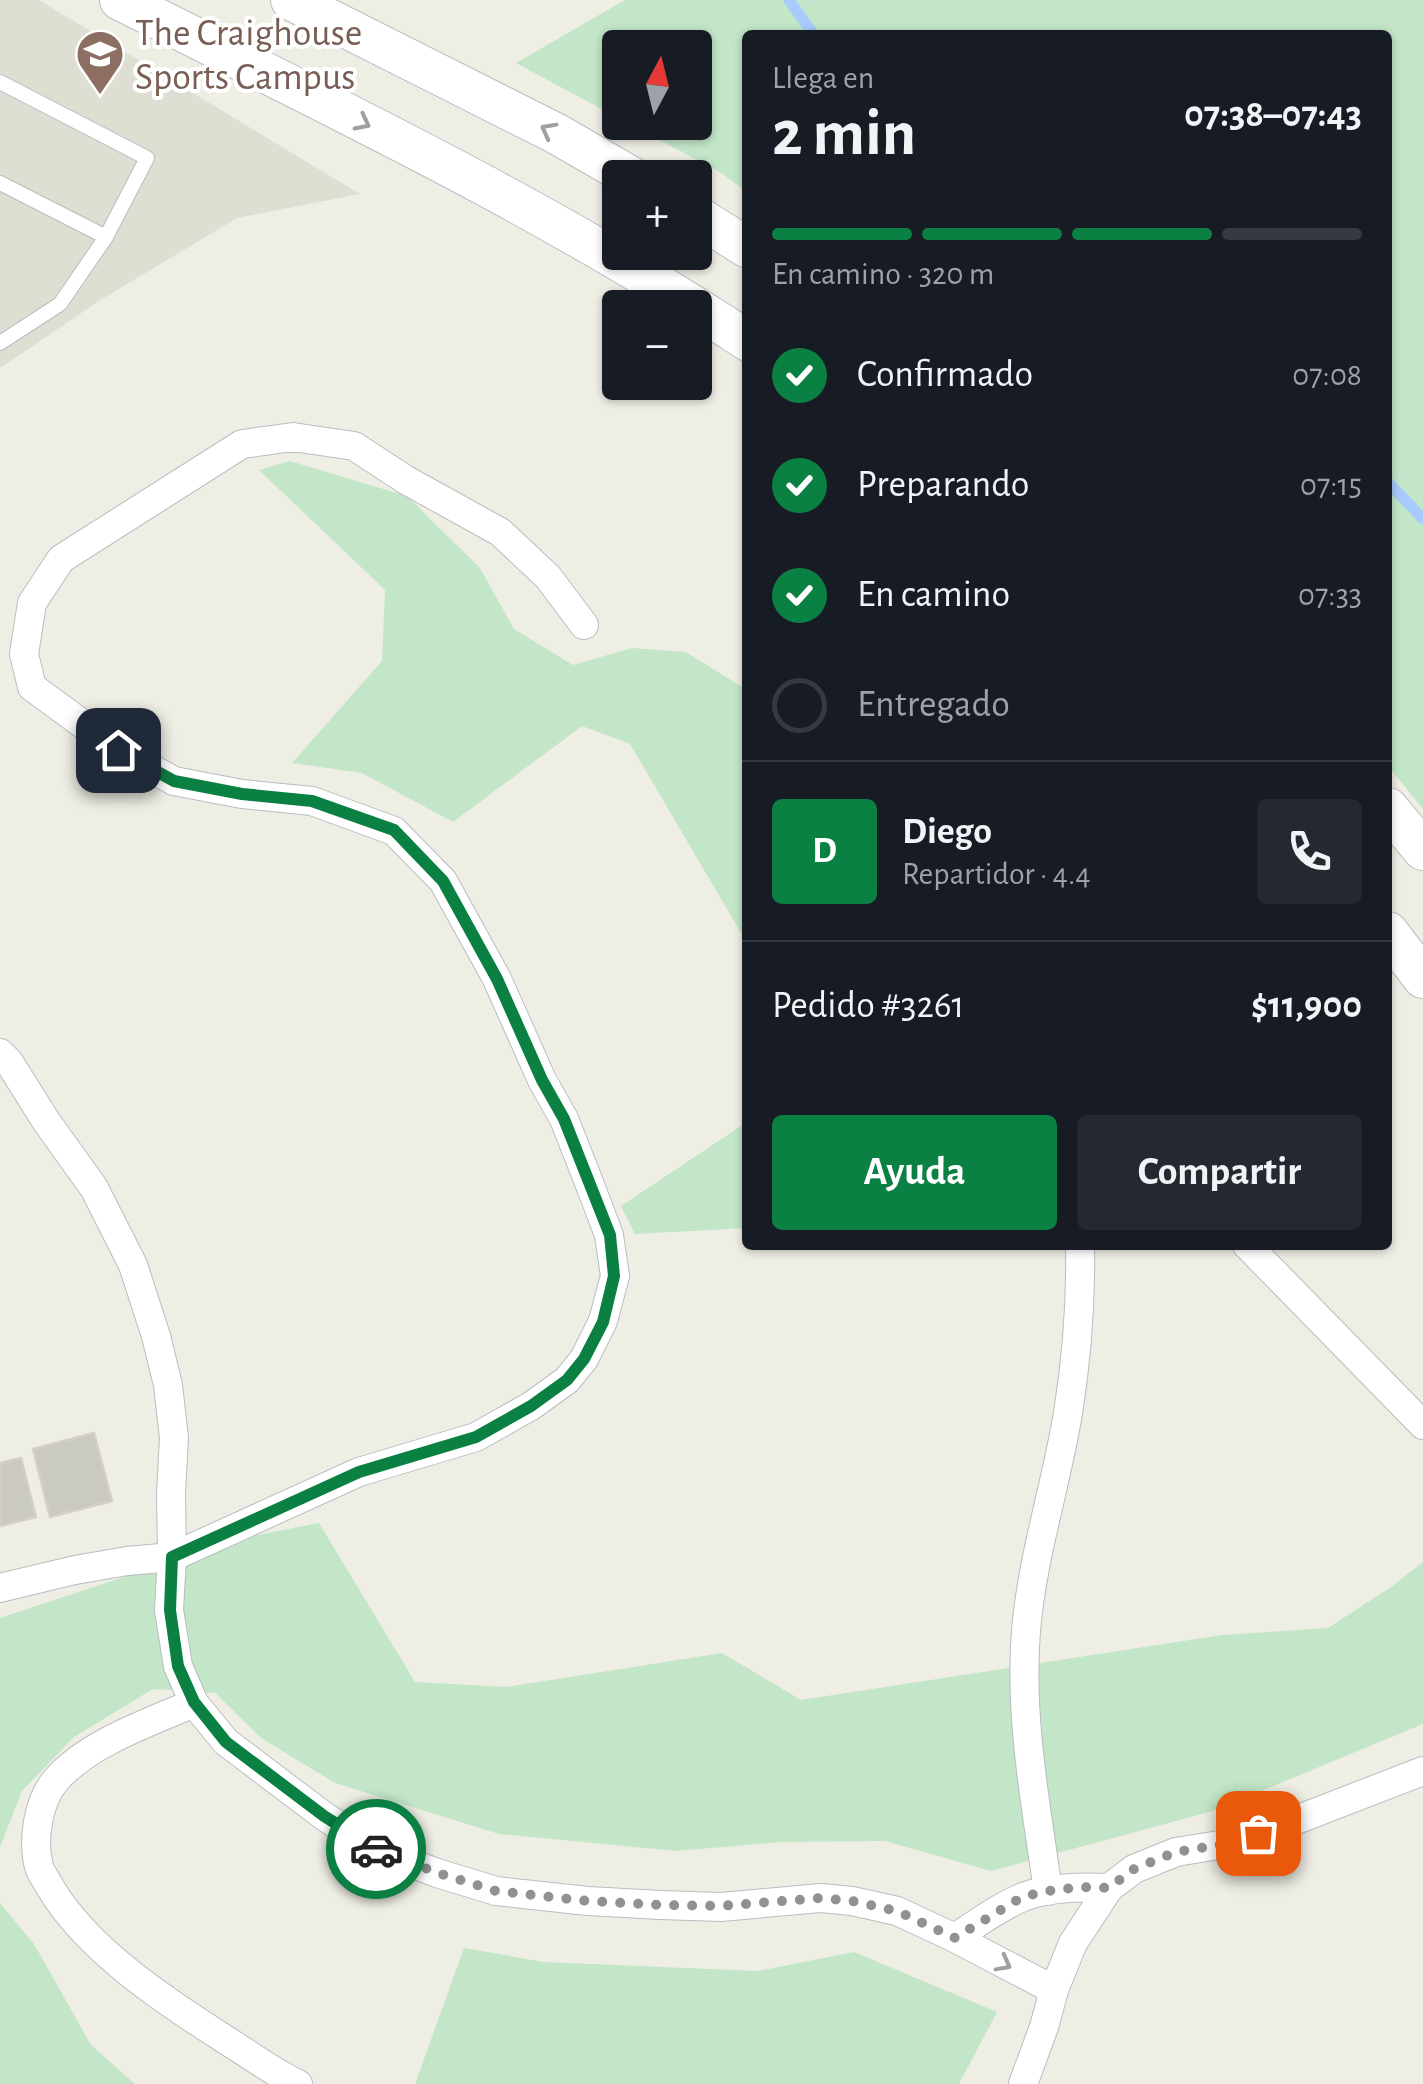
<!DOCTYPE html>
<html lang="es">
<head>
<meta charset="utf-8">
<style>
	body { margin:0; font-family:"Alegreya Sans",sans-serif; background:#242831; color:#f1f3f6; height:100vh; display:flex; flex-direction:column; font-size:38px; white-space:nowrap }
	* { box-sizing:border-box; margin:0 }
	p { font-size:32px; color:#9ea1a6 }
	.icon { flex:none; width:55px; height:55px; fill:none; stroke:currentColor; stroke-width:2; stroke-linecap:round; stroke-linejoin:round }
	.map { position:relative; flex:1; overflow:hidden }
	.drawer { position:absolute; left:742px; top:30px; width:650px; height:1220px; display:flex; flex-direction:column; background:#171b24; border-radius:10px; box-shadow:0 2px 8px #0004 }
	.drawer>* { flex:none }
	.needle { width:65px; rotate:7deg }
	.tools { position:absolute; left:602px; top:30px; display:grid; gap:20px }
	.tools a { display:grid; place-items:center; width:110px; height:110px; border-radius:10px; background:#171b24; box-shadow:0 2px 8px #0004; font-size:50px }
	.pin { position:absolute; display:grid; place-items:center; width:85px; height:85px; color:#fff; margin:-42px; border-radius:20px; box-shadow:0 5px 15px #0006 }
	.courier { position:absolute; display:grid; place-items:center; width:100px; height:100px; margin:-50px; border:8px solid #0b8043; border-radius:50%; background:#fff; color:#222; box-shadow:0 2px 12px #0007 }
	.overview em { font-style:normal; font-weight:700 }
	.overview div { display:flex; flex-direction:column-reverse }
	.overview { display:flex; align-items:center; justify-content:space-between; height:170px; padding:0 30px }
	h1 { font-size:65px; font-weight:700; line-height:75px }
	.bar { display:grid; grid-template-columns:repeat(4,1fr); gap:15px 10px; align-content:center; height:120px; padding:0 30px }
	.bar i { height:12px; border-radius:8px; background:#363941 }
	.bar .active { background:#0b8043 }
	.bar p { grid-column:span 4 }
	.line { display:flex; align-items:center; gap:25px; padding:0 30px; border-top:2px solid #363941 }
	.line div { flex:1 }
	.round { display:grid; place-items:center; flex:none; width:105px; height:105px; border-radius:10px; background:#242831 }
	ol { padding:0 30px; list-style:none }
	li { display:flex; align-items:center; gap:30px; height:110px }
	li p { margin-inline-start:auto }
	li .icon { padding:10px; border-radius:50%; background:#0b8043; color:#fff; stroke-width:4 }
	li:last-child { color:#9ea1a6 }
	li i { width:55px; height:55px; border:5px solid #363941; border-radius:50% }
	.action { display:flex; gap:20px; margin-top:auto; padding:20px 30px }
	.action a { flex:1; height:115px; border-radius:10px; background:#0b8043; color:#fff; font-size:40px; font-weight:700; line-height:115px; text-align:center }
	.action a+a { background:#242831; color:#f1f3f6 }
	.map>svg:first-child { display:block }
	.education { fill:#dfded3 }
	.green { fill:#c2e6c7 }
	.lines { fill:none; stroke-linecap:round; stroke-linejoin:round }
	.stream { stroke:#a7cbfd; stroke-width:11 }
	.building { fill:#cac9c2; stroke:#d4d1c4; stroke-width:2.5 }
	.service-casing { stroke:#babcc1; stroke-width:16 }
	.minor-casing { stroke:#babcc1; stroke-width:30 }
	.secondary-casing { stroke:#bbbdc3; stroke-width:42 }
	.service { stroke:#fff; stroke-width:14 }
	.minor { stroke:#fff; stroke-width:28 }
	.secondary { stroke:#fff; stroke-width:40 }
	.oneway { stroke:#9ea0a3 }
	.done { stroke:#909292; stroke-width:10; stroke-dasharray:0 18 }
	.route { stroke:#0b8043; stroke-width:12 }
	.labels { text-anchor:middle; stroke-width:8; stroke-linejoin:round; paint-order:stroke }
	.education-label { font-size:38px; fill:#785e54; stroke:#fff; text-anchor:start }
</style>
</head>
<body>
<div class="map">
<svg width="1423" height="2084" viewBox="0 0 1423 2084">
	<rect width="100%" height="100%" fill="#efeee5"/>
	<!-- education -->
	<path class="education" d="M0 0H39L360 194 237 218 102 299 0 368Z"/>
	<!-- green -->
	<g class="green">
		<path d="M625 0H1423V809L1388 766V35H748L747 192 720 172 627 123 695 122V48H620V119L516 63Z"/>
		<path d="M290 461 407 496 480 568 514 629 573 665 632 648 686 652 747 690V943L630 744 582 726 453 822 362 773 292 763 382 661 385 590 259 470Z"/>
		<path d="M747 1122V1228L635 1234 621 1206Z"/>
		<path d="M319 1523 415 1682 506 1687 722 1653 801 1700 1222 1635 1328 1628 1394 1585 1423 1562V1724L1213 1811 991 1871 885 1841 782 1842 676 1851 499 1834 335 1783 261 1738 215 1693 153 1689 74 1737 22 1791 0 1847V1618L242 1538Z"/>
		<path d="M0 1903 34 1944 91 2045 135 2084H0Z"/>
		<path d="M464 1948 544 1962 758 1971 854 1952 997 2012 959 2084H415Z"/>
	</g>
	<g class="lines">
		<!-- stream -->
		<g class="stream">
			<path d="M789 0 814 35"/>
			<path d="M1388 482 1423 519"/>
		</g>
	</g>
	<!-- building -->
	<g class="building">
		<path d="M94 1433 112 1501 50 1517 33 1449Z"/>
		<path d="M21 1458 36 1517 0 1526V1463Z"/>
	</g>
	<g class="lines">
		<!-- service casing -->
		<g class="service-casing">
			<g id="service">
				<path d="M0 82 147 158 106 237 0 183"/>
				<path d="M0 343 60 304 106 237"/>
			</g>
		</g>
		<!-- minor casing -->
		<g class="minor-casing">
			<g id="minor">
				<path d="M0 1053 9 1062 46 1121 94 1188 133 1265 156 1336 168 1385 174 1438 171 1493 172 1557 169 1610 178 1666 194 1703 226 1742 324 1816 372 1848 437 1873 496 1891 588 1901 661 1905 721 1907 821 1898 852 1901 897 1911 955 1938 1054 1990"/>
				<path d="M1247 1245 1423 1425"/>
				<path d="M0 1588 75 1570 127 1561 172 1557 359 1472 476 1437 531 1406 567 1380 584 1359 603 1321 615 1276 609 1235 590 1185 564 1119 542 1080 497 979 443 881 394 831 312 801 242 794 174 781 118 750 32 687 24 654 32 603 61 559 242 444 293 437 354 446 406 480 500 532 548 577 584 625"/>
				<path d="M194 1703C150 1722 88 1743 56 1780 38 1801 32 1840 39 1867 41 1873 47 1881 50 1887 87 1950 165 2001 226 2040 250 2055 273 2072 298 2084"/>
				<path d="M1048 1891C1036 1805 1019 1718 1026 1631 1032 1557 1056 1486 1068 1413 1077 1357 1081 1301 1080 1245"/>
				<path d="M955 1938C976 1924 999 1907 1023 1897 1049 1887 1081 1887 1109 1888"/>
				<path d="M1023 2084 1044 2027 1054 1990 1073 1943 1109 1888 1134 1869 1176 1852 1225 1844 1291 1822 1423 1771"/>
			</g>
		</g>
		<!-- secondary casing -->
		<g class="secondary-casing">
			<g id="secondary">
				<path d="M120 0C333 107 548 209 748 341"/>
				<path d="M291 0 557 134 633 178"/>
				<path d="M695 215 748 248"/>
				<path d="M1388 808 1423 850"/>
				<path d="M1388 932 1423 978"/>
			</g>
		</g>
		<!-- service -->
		<use href="#service" class="service"/>
		<!-- minor -->
		<use href="#minor" class="minor"/>
		<!-- secondary -->
		<use href="#secondary" class="secondary"/>
	</g>
	<!-- one-way arrows -->
	<defs><path id="oneway-chevron" d="M-2-3.5L2.5 0L-2 3.5" fill="none" stroke-width="1.6" stroke-linecap="round" stroke-linejoin="round" transform="scale(2.5)"/></defs>
	<g class="oneway">
		<use href="#oneway-chevron" transform="translate(363 123) rotate(27)"/>
		<use href="#oneway-chevron" transform="translate(548 130) rotate(-152)"/>
		<use href="#oneway-chevron" transform="translate(1004 1964) rotate(28)"/>
	</g>
	<g class="lines">
		<!-- done -->
		<path class="done" d="M376 1849 438 1873 496 1891 588 1901 661 1905 720 1906 821 1898 852 1901 897 1911 955 1938 1022 1897 1048 1891 1080 1887 1109 1888 1134 1869 1176 1852 1225 1844 1258 1833"/>
		<!-- route -->
		<path class="route" d="M118 750 174 781 242 794 312 801 394 830 443 881 497 979 542 1080 564 1119 610 1235 614 1276 603 1322 584 1359 567 1380 531 1406 476 1437 359 1472 172 1557 170 1610 178 1666 194 1702 226 1742 324 1816 376 1849"/>
	</g>
	<!-- icons -->
	<defs>
		<g id="school-pin" transform="scale(2.5)"><path d="M0 17L-7.5 6A9.5 9.5 0 1 1 7.5 6Z" fill="#8d6e63" stroke="#fff"/><path d="M0-5L7-2L0 1L-7-2ZM-4 1L0 2.5L4 1V4Q0 6-4 4Z" fill="#fff"/></g>
	</defs>
	<g fill-rule="evenodd">
		<use href="#school-pin" x="100" y="54"/>
	</g>
	<g class="labels">
		<!-- education labels -->
		<g class="education-label">
			<text x="135" y="45">The Craighouse<tspan x="135" dy="44">Sports Campus</tspan></text>
		</g>
	</g>
</svg>
<div class="tools">
<a><svg class="needle" viewBox="-14 -14 28 28"><path d="M0-13l5 13h-10z" fill="#e53935"/><path d="M0 13l5-13h-10z" fill="#9ea1a6"/></svg></a>
<a>+</a>
<a>−</a>
</div>
<div class="pin" style="left:1258px;top:1833px;background:#ea580c"><svg class="icon" aria-label="bag" viewBox="0 0 24 24"><path d="M5 8h14l-1 12H6zM9 8a3 3 0 0 1 6 0"/></svg></div>
<div class="pin" style="left:118px;top:750px;background:#1f2937"><svg class="icon" aria-label="home" viewBox="0 0 24 24"><path d="M3 11l9-7 9 7M6 9v11h12V9"/></svg></div>
<div class="courier" style="left:376px;top:1849px"><svg class="icon" aria-label="car" viewBox="0 0 24 24"><path d="M5 17H2v-5l4-1 3-4h7l3 4 3 1v5h-3M9 17h6M6 11h13"/><circle cx="7" cy="17" r="2"/><circle cx="17" cy="17" r="2"/></svg></div>
<section class="drawer">
<div class="overview"><div><h1>2 min</h1><p>Llega en</p></div><em>07:38–07:43</em></div>
<div class="bar"><i class="active"></i><i class="active"></i><i class="active"></i><i></i><p>En camino · 320 m</p></div>
<ol>
<li><svg class="icon" aria-label="check" viewBox="0 0 24 24"><path d="M5 12l5 5 9-10"/></svg>Confirmado<p>07:08</p></li>
<li><svg class="icon" aria-label="check" viewBox="0 0 24 24"><path d="M5 12l5 5 9-10"/></svg>Preparando<p>07:15</p></li>
<li><svg class="icon" aria-label="check" viewBox="0 0 24 24"><path d="M5 12l5 5 9-10"/></svg>En camino<p>07:33</p></li>
<li><i></i>Entregado</li>
</ol>
<div class="line" style="height:180px"><b class="round" style="background:#0b8043;color:#fff">D</b><div><b>Diego</b><p>Repartidor · 4.4</p></div><a class="round"><svg class="icon" aria-label="phone" viewBox="0 0 24 24"><path d="M5 4h4l2 5-3 2q2 4 5 5l2-3 5 2v4C11 20 4 13 5 4z"/></svg></a></div>
<div class="line" style="height:130px"><div>Pedido #3261</div><b>$11,900</b></div>
<div class="action"><a>Ayuda</a><a>Compartir</a></div>
</section>
</div>
</body>
</html>
